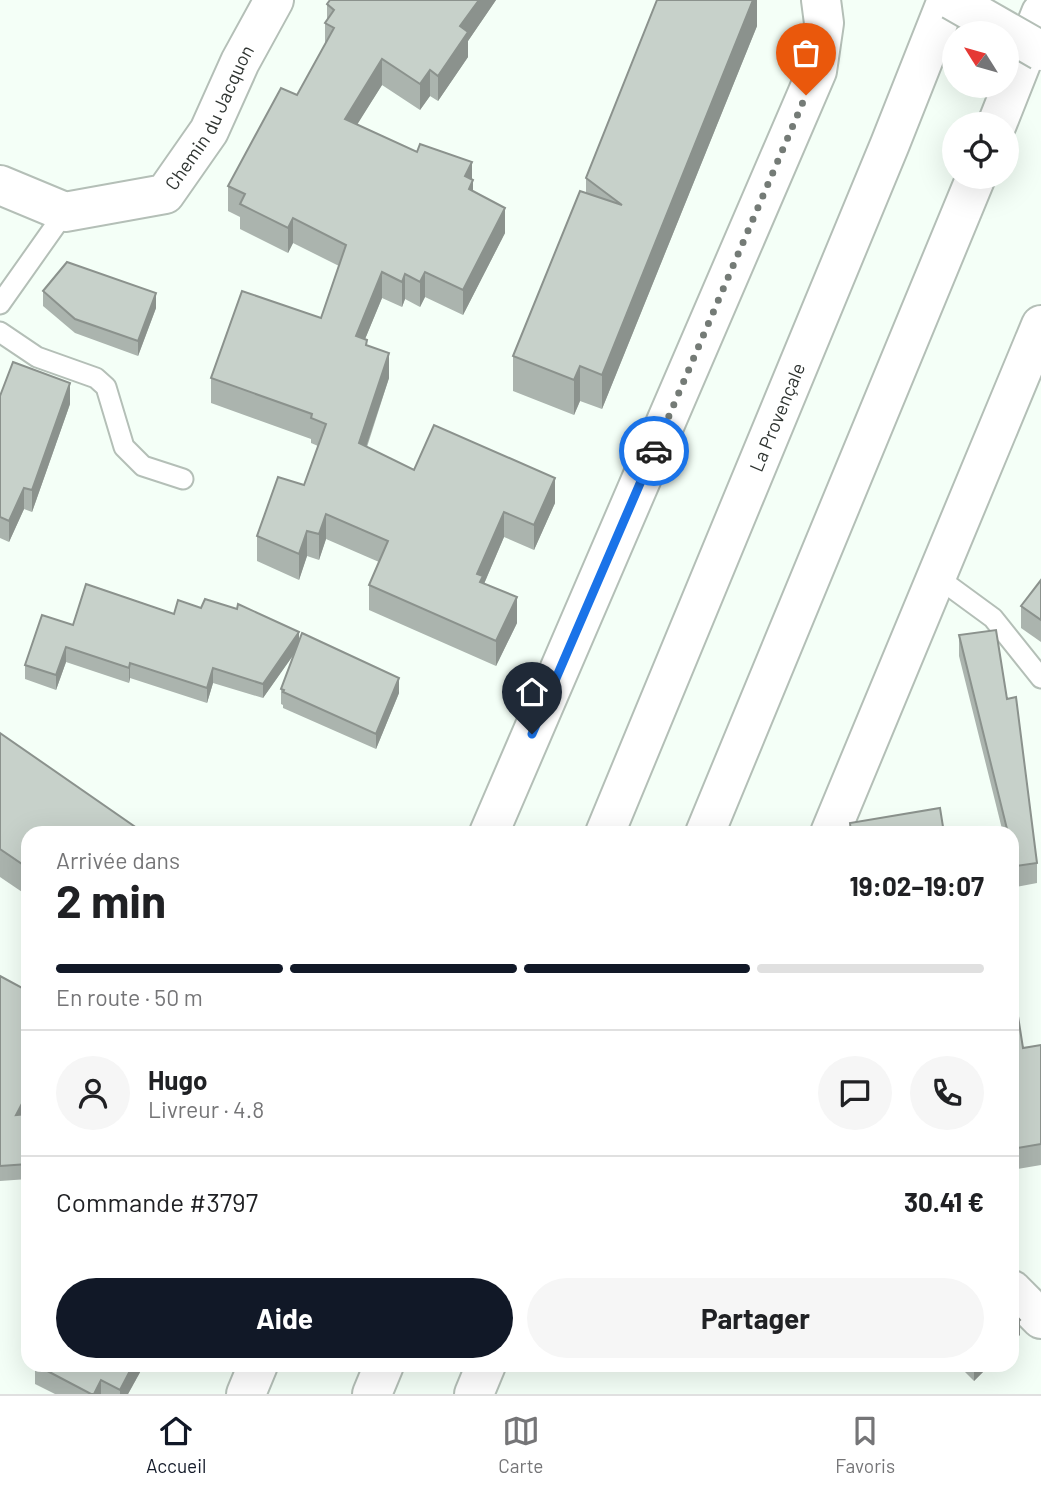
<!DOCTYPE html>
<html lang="fr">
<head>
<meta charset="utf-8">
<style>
	body { margin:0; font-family:Barlow,sans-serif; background:#f6f6f6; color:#202124; height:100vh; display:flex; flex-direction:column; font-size:26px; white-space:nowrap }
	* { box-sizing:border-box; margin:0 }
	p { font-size:23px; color:#757577 }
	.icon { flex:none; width:38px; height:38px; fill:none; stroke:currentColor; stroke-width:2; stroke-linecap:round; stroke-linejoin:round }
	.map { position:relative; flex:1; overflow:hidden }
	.drawer { position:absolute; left:21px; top:826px; width:998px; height:546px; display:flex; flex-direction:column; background:#fff; border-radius:21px; box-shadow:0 7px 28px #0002 }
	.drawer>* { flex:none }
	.needle { width:46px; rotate:307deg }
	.fabs { position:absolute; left:942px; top:21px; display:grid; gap:14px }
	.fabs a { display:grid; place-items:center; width:77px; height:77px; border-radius:50%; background:#fff; box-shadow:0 7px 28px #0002; font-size:35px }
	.pin { position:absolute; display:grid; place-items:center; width:60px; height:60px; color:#fff; margin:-72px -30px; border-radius:50% 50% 50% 0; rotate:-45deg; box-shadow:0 0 7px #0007 }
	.pin .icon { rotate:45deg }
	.courier { position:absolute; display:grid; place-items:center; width:70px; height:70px; margin:-35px; border:5px solid #1a73e8; border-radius:50%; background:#fff; color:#222; box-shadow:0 2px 9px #0007 }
	.head em { font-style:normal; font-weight:700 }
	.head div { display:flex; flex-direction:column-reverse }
	.head { display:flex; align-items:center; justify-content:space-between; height:119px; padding:0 35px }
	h1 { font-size:46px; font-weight:700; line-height:52px }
	.bar { display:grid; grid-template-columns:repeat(4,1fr); gap:10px 7px; align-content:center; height:84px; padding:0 35px }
	.bar i { height:9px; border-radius:5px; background:#e0e0e0 }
	.bar .selected { background:#111827 }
	.bar p { grid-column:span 4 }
	.line { display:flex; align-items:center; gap:18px; padding:0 35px; border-top:2px solid #e0e0e0 }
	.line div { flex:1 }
	.round { display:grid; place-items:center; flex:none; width:74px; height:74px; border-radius:37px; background:#f6f6f6 }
	.cta { display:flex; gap:14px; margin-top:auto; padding:14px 35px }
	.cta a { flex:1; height:80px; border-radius:42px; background:#111827; color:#fff; font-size:28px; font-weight:700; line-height:80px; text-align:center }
	.cta a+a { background:#f6f6f6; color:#202124 }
	.tabs { display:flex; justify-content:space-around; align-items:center; height:98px; border-top:2px solid #e0e0e0; background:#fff; font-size:19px; color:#757577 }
	.tabs a { display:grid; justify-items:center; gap:4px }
	.tabs .selected { color:#111827 }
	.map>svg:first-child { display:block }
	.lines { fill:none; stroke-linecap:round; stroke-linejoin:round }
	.lane-casing { stroke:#b4bfb7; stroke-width:23 }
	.street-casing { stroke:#b4bfb7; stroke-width:42 }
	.highway-casing { stroke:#b4bfb7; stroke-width:42 }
	.lane { stroke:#fff; stroke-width:19 }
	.street { stroke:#fff; stroke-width:38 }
	.highway { stroke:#fff; stroke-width:38 }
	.street-bridge-casing { stroke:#b4bfb7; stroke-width:42; stroke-linecap:butt }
	.street-bridge { stroke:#fff; stroke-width:38 }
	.wall { fill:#abb4ae }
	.shaded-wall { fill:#8b928d }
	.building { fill:#c7d1ca; stroke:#8b928d; stroke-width:2 }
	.done { stroke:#747b76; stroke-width:7; stroke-dasharray:0 12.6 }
	.route { stroke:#1a73e8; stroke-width:9 }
	.labels { text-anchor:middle; stroke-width:5; stroke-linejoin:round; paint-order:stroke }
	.street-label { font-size:19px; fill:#2f3431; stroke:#fff }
</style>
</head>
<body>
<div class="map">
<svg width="1041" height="1394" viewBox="0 0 1041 1394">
	<rect width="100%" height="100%" fill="#f4fff7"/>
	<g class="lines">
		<!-- lane casing -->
		<g class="lane-casing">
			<g id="lane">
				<path d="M0 304 65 212"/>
				<path d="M0 332 37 357 96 378 106 387 124 447 143 466 183 479"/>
				<path d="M937 577 993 618 1041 678"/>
			</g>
		</g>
		<!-- street casing -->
		<g class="street-casing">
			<g id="street">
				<path id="s1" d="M0 185 65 212 165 194 209 131 240 62 274 0"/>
				<path d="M489 833 817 71 824 23 821 0"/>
				<path d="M830 833 1041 325"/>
				<path d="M1012 1290 1041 1319"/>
				<path d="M246 1394 258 1365"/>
			</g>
		</g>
		<!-- highway casing -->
		<g class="highway-casing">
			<g id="highway">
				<path d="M997 124 1041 13"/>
				<path id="s2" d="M605 833 890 144 947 0"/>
				<path d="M705 833 976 177"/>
				<path d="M372 1394 384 1365"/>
				<path d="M474 1394 486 1365"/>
			</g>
		</g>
		<!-- lane -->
		<use href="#lane" class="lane"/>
		<!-- street -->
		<use href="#street" class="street"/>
		<!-- highway -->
		<use href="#highway" class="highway"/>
		<!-- street-bridge casing -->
		<g class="street-bridge-casing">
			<path id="street-bridge" d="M952 0 1041 51"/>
		</g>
		<!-- street-bridge -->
		<use href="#street-bridge" class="street-bridge"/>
	</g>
	<!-- wall -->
	<g class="wall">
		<path d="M330 0H496L468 41V57L438 101 430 96 420 110 382 85 357 124 472 179 473 191 505 233 463 315 425 297 420 307 405 299 402 307 382 298 365 339 367 346 389 378 367 447 414 470 555 503 534 550 504 537 484 584 517 623 496 666 369 610V585L379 562 326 539 319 560 307 556 299 580 257 561V536L304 485 318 446 311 443V439L211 403V378L321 318 339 266 293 243 288 253 240 229V217L228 211V186L297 95 325 44V23L327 20V4Z"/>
		<path d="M757 0V26L602 409 580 401 574 415 513 391V356L586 193V178Z"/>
		<path d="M43 291 156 308 138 356 75 333 43 306Z"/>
		<path d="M0 396 70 404 32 512 24 509 9 542 0 538Z"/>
		<path d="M1041 580V642L1021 628V606Z"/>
		<path d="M174 614 299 641 399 693 376 749 283 708V705L281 704V689L294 654 263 698 213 683 207 703 130 678 129 683 66 662 56 690 25 679V665L73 625Z"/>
		<path d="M959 635 1007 699 1037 863V883L1016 887 1012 869V833H1003L959 656Z"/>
		<path d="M0 733 28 833V896L0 877Z"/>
		<path d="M0 976 24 1115 28 1114V1179L0 1181Z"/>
		<path d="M1012 978 1023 1048 1041 1045V1165L1012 1170Z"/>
		<path d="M35 1365H144L128 1394H55L35 1384Z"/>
		<path d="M958 1365H990L974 1381Z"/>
	</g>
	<!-- shaded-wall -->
	<g class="shaded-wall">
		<path d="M479 0H496L468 41V57L438 101V76L460 26Z"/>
		<path d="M753 0H757V26L602 409V375Z"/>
		<path d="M382 59V85L345 144V119Z"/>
		<path d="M430 70V96L420 110V84Z"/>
		<path d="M472 162V183L473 180V205L465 176Z"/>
		<path d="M505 208V233L463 315V290Z"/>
		<path d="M293 218V243L288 253V228Z"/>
		<path d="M382 272V298L356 361V336Z"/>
		<path d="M425 272V297L420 307V282Z"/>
		<path d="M405 274V299L402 307V282Z"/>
		<path d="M156 293V308L138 356V341Z"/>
		<path d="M389 353V378L359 468V443Z"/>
		<path d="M580 366V401L574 415V380Z"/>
		<path d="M70 383V404L32 512V490Z"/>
		<path d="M555 478V503L534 550V525Z"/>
		<path d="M24 488V509L9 542V521Z"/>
		<path d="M504 512V537L483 586 477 574Z"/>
		<path d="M326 514V539L319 560V534Z"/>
		<path d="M307 531V556L299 580V554Z"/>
		<path d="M517 597V623L496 666V641Z"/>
		<path d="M299 632V647L263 698V684Z"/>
		<path d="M66 647V662L56 690V675Z"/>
		<path d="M130 663V678L129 683V668Z"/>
		<path d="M213 668V683L207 703V688Z"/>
		<path d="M399 678V693L376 749V734Z"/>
		<path d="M28 1092V1107L16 1130V1115Z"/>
		<path d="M1020 1320V1335L1012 1344V1328Z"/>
		<path d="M133 1365H144L128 1394H120V1390Z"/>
		<path d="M974 1365H990L974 1381Z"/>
		<path d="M101 1380V1394H94Z"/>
	</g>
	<!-- building -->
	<g class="building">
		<path d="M330 0H479L460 26 468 32 438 76 430 70 420 84 382 59 345 119 417 152 420 144 472 162 465 176 473 180 469 189 505 208 463 290 425 272 420 282 405 274 402 282 382 272 356 336 367 340 366 345 389 353 359 443 414 470 434 425 555 478 534 525 504 512 477 574 483 576 480 582 517 597 496 641 369 585 388 541 326 514 319 534 307 531 299 554 257 536 278 477 304 485 326 424 311 418 312 414 211 378 242 291 321 318 346 245 293 218 288 228 240 204 245 194 228 186 281 88 297 95 334 28 325 23 334 10 327 4Z"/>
		<path d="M657 0H753L602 375 580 366 574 380 513 356 580 191 622 205 586 178Z"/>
		<path d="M67 262 156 293 138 341 75 319 43 291Z"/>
		<path d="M13 362 70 383 32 490 24 488 9 521 0 517V396Z"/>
		<path d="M1041 580V620L1021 606Z"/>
		<path d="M86 584 174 614 178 600 201 608 205 599 237 609 238 604 299 632 263 684 213 668 207 688 130 663 129 668 66 647 56 675 25 665 42 615 73 625Z"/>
		<path d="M996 630 1007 699 1016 697 1037 863 1016 866 1012 849V833H1008L959 635Z"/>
		<path d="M302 633 399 678 376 734 283 692 284 690 281 689Z"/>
		<path d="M0 733 144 833H28V868L0 849Z"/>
		<path d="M940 808 944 833H851L850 823Z"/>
		<path d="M0 976 28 991V1092L16 1115 28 1114V1164L0 1166Z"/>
		<path d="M1012 978 1023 1048 1041 1045V1144L1012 1149Z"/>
		<path d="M1012 1311 1020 1320 1012 1328Z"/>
		<path d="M36 1365H133L120 1390 101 1380 94 1394H91Z"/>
	</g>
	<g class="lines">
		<!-- done -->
		<path class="done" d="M654 451 806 95"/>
		<!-- route -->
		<path class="route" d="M532 734 654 451"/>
	</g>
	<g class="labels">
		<!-- street labels -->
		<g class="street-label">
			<text dy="7" stroke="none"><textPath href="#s1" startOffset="261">Chemin du Jacquon</textPath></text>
			<text dy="7" stroke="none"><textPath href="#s2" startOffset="450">La Provençale</textPath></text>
		</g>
	</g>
</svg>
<div class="fabs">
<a><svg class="needle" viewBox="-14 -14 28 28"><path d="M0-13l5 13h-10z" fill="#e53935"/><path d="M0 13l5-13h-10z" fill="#757577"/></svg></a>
<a><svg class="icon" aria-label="locate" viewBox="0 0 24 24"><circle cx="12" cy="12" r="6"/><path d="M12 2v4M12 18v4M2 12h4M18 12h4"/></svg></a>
</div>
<div class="pin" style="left:806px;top:95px;background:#ea580c"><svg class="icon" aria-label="bag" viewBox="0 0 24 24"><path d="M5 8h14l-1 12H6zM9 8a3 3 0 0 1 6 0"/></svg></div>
<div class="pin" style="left:532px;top:734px;background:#1f2937"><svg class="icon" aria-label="home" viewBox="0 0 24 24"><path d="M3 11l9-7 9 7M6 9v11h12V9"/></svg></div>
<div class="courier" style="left:654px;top:451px"><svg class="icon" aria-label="car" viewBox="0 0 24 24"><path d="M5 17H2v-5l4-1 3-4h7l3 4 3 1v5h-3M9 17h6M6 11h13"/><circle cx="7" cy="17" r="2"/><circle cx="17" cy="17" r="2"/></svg></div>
<section class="drawer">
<div class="head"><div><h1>2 min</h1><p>Arrivée dans</p></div><em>19:02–19:07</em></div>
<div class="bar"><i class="selected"></i><i class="selected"></i><i class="selected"></i><i></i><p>En route · 50 m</p></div>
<div class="line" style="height:126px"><a class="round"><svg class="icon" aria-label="person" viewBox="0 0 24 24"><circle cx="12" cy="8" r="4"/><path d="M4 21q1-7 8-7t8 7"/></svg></a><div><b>Hugo</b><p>Livreur · 4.8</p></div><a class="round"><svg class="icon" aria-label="chat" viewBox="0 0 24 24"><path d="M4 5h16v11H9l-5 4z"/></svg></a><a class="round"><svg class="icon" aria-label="phone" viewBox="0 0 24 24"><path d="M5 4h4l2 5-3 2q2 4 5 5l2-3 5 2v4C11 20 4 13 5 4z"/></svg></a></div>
<div class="line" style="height:91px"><div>Commande #3797</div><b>30.41 €</b></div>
<div class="cta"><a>Aide</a><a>Partager</a></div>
</section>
</div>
<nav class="tabs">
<a class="selected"><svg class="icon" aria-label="home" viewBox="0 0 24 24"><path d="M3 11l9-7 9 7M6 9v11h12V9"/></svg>Accueil</a>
<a><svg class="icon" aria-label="map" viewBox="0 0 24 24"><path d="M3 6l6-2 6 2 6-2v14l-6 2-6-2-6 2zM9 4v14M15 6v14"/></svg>Carte</a>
<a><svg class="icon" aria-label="saved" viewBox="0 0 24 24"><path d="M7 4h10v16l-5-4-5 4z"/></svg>Favoris</a>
</nav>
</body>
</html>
